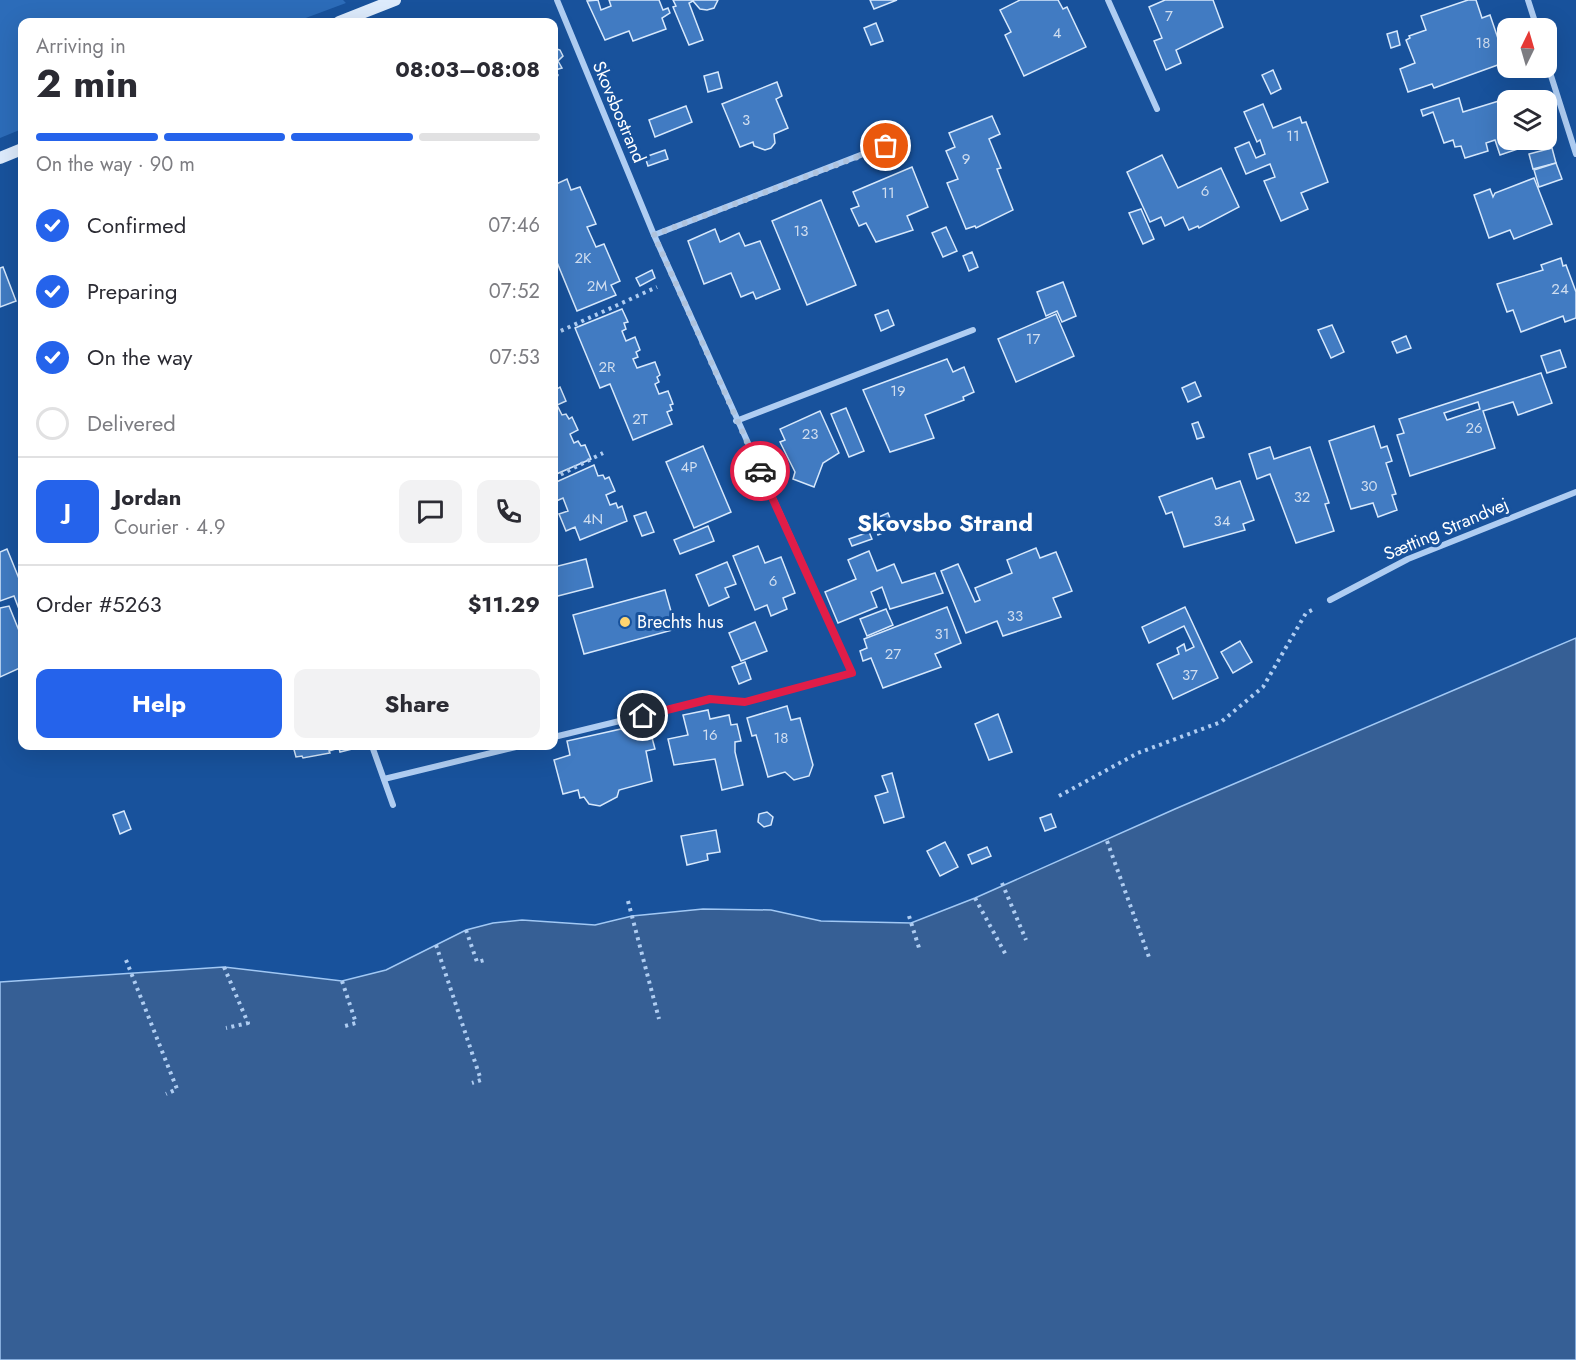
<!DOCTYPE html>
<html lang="en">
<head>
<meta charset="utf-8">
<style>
	body { margin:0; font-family:Jost,sans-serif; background:#f2f2f3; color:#2b2b33; height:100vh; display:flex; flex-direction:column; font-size:22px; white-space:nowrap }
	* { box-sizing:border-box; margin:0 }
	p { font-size:20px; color:#7c7c81 }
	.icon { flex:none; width:33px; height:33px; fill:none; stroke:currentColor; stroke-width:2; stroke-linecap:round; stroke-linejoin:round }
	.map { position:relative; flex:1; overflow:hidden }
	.drawer { position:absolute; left:18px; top:18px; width:540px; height:732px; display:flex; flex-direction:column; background:#fff; border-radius:12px; box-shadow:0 6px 24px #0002 }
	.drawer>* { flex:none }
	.needle { width:39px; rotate:5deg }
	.tools { position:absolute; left:1497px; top:18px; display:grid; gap:12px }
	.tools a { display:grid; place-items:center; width:60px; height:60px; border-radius:12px; background:#fff; box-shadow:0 6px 24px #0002; font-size:30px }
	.pin { position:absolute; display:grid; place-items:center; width:51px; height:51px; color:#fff; margin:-26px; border:3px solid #fff; border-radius:50%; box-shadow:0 2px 6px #0007 }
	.courier { position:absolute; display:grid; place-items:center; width:60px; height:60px; margin:-30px; border:4px solid #e11d48; border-radius:50%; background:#fff; color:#222; box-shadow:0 2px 8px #0007 }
	.overview em { font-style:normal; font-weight:700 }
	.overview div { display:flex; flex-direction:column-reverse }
	.overview { display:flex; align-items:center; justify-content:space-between; height:102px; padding:0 18px }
	h1 { font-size:39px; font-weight:700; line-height:45px }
	.bar { display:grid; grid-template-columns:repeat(4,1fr); gap:9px 6px; align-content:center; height:72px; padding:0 18px }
	.bar i { height:8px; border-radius:4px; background:#e1e1e2 }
	.bar .on { background:#2563eb }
	.bar p { grid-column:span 4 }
	.line { display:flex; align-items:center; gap:15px; padding:0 18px; border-top:2px solid #e1e1e2 }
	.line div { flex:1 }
	.round { display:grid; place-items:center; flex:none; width:63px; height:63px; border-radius:12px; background:#f2f2f3 }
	ol { padding:0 18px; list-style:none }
	li { display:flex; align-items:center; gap:18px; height:66px }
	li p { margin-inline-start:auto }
	li .icon { padding:6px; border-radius:50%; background:#2563eb; color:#fff; stroke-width:4 }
	li:last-child { color:#7c7c81 }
	li i { width:33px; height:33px; border:3px solid #e1e1e2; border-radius:50% }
	.button { display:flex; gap:12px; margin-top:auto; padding:12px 18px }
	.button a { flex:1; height:69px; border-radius:12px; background:#2563eb; color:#fff; font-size:24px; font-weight:700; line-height:69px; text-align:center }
	.button a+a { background:#f2f2f3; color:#2b2b33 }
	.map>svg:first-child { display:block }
	.green { fill:#2c6cb9 }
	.water { fill:#365f95; stroke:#a1c8f4; stroke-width:1.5 }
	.building { fill:#417bc2; stroke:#d6e8fc; stroke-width:1.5; fill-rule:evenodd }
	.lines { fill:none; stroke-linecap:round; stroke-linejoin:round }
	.path { stroke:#afcdf2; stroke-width:4; stroke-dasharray:3 4.5; stroke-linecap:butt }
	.street { stroke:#afcdf2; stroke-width:6 }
	.secondary { stroke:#ddebfc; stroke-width:12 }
	.done { stroke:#aec2dc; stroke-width:6; stroke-dasharray:0 10.8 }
	.route { stroke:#e11d48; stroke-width:8 }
	.poi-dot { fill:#ffd570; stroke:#18529c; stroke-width:2 }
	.labels { text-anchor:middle; stroke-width:6; stroke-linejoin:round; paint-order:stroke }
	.number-label { font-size:15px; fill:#d0def0 }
	.street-label { font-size:18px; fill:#fff; stroke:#18529c }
	.poi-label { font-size:18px; fill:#fff; stroke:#18529c; text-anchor:start }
	.district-label { font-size:24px; font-weight:bold; fill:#fff; stroke:#18529c }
</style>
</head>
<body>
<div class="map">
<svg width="1576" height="1360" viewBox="0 0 1576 1360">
	<rect width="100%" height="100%" fill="#18529c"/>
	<!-- green -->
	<path class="green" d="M0 0H343L346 3 295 22H22V129L0 138Z"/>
	<!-- water -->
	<path class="water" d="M1576 638V1360H0V982L224 967 342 981 386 970 466 930 493 923 522 920 595 925 632 916 703 909 771 910 821 921 911 923 975 898 1175 809Z"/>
	<!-- building -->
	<g class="building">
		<path d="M598 0 601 10 611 6 609 0H659L663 10 668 8 670 13 662 18 666 29 633 41 629 31 605 40 587 1Z"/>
		<path d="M673 0H718L714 8 707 10 700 9 693 1 689 3 703 40 689 45 673 7 676 6Z"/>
		<path d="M870 0H897L874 9Z"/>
		<path d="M1020 0H1058L1063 9 1067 7 1086 47 1024 76 1005 35 1011 32 1000 10Z"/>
		<path d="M1165 0H1213L1223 27 1176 50 1181 63 1166 70 1154 41 1162 38 1149 7Z"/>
		<path d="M1468 0H1476L1482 18 1490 15 1506 62 1434 88 1432 84 1408 92 1400 69 1415 63 1406 40 1410 38 1409 36 1426 30 1421 16Z"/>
		<path d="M876 23 883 41 871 45 864 28Z"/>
		<path d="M1397 31 1400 45 1391 48 1387 34Z"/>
		<path d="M554 48 560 50 563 56 558 61 562 68 555 70 558 75 554 84Z"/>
		<path d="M1273 70 1281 89 1271 94 1262 75Z"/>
		<path d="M718 72 722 88 708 92 704 76Z"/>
		<path d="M777 82 782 96 776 99 788 128 774 134 775 143 771 148 765 150 754 146 753 142 740 147 722 104Z"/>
		<path d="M1515 96 1516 100H1508V140H1528L1530 145 1500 155 1495 140 1486 143 1488 151 1465 158 1461 146 1455 147 1453 140 1444 143 1433 112 1423 116 1421 110 1459 98 1463 112Z"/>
		<path d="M1263 104 1273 128 1300 117 1302 123 1306 122 1328 182 1301 193 1308 209 1281 221 1264 181 1275 177 1270 164 1246 174 1235 148 1249 142 1256 158 1265 154 1260 140 1257 142 1244 112Z"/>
		<path d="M686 106 692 122 655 137 649 120Z"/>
		<path d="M992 116 1000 134 989 139 1001 168 997 169 1013 210 976 228 975 226 966 229 947 183 958 179 946 151 955 147 949 133Z"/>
		<path d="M1552 148 1556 163 1533 169 1529 154Z"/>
		<path d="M665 150 668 159 648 166 645 157Z"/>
		<path d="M1162 155 1178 188 1221 168 1239 207 1199 228 1198 226 1189 230 1183 217 1165 226 1161 217 1150 222 1127 172Z"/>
		<path d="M1556 163 1562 179 1539 187 1534 170Z"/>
		<path d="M912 167 928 207 907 216 913 230 876 242 866 223 859 226 851 209 859 206 853 192Z"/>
		<path d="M1534 178 1552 224 1514 239 1510 230 1489 238 1474 195 1490 189 1493 197 1495 193Z"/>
		<path d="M567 179 571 190 580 187 596 224 587 227 596 247 604 244 620 281 611 285 616 295 577 311 554 255V185Z"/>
		<path d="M821 200 856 285 807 305 772 221Z"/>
		<path d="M1141 209 1154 239 1143 244 1129 213Z"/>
		<path d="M946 227 957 251 943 257 932 233Z"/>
		<path d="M715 229 720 242 739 233 745 246 760 241 780 289 756 299 753 292 741 297 731 273 704 284 688 241Z"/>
		<path d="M972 252 978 267 969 271 963 256Z"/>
		<path d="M1561 258 1563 266 1566 265 1576 292V318L1565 322 1563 316 1521 332 1513 310 1507 312 1497 284 1543 270 1541 265Z"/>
		<path d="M3 267 16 301 0 307V268Z"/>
		<path d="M652 270 655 278 640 286 636 278Z"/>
		<path d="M1063 282 1076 316 1062 322 1057 311 1046 316 1037 292Z"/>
		<path d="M622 309 628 322 624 323 626 329 622 331 626 341 635 337 640 350 636 352 638 357 633 359 637 368 655 362 660 375 657 377 659 382 655 384 659 394 668 391 673 404 670 405 672 410 667 412 672 424 633 440 610 384 600 388 575 328Z"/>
		<path d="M888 310 894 325 881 331 875 315Z"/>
		<path d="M1056 314 1074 356 1016 382 998 339Z"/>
		<path d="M1332 325 1344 352 1331 358 1318 330Z"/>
		<path d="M1406 336 1411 348 1397 353 1392 342Z"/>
		<path d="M1560 350 1566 367 1547 373 1541 356Z"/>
		<path d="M947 359 953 372 964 367 974 392 963 397 964 400 925 415 934 438 890 452 863 390Z"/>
		<path d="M1541 373 1552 403 1518 415 1513 402 1483 411 1495 448 1410 476 1397 435 1404 433 1399 419ZM1478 402 1480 409 1447 420 1444 413Z"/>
		<path d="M1195 382 1201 396 1188 402 1182 388Z"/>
		<path d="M554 384 557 389 560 387 566 401 557 405 562 415 566 414 569 419 572 417 578 430 570 434 574 443 578 441 581 446 585 445 591 459 554 475Z"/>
		<path d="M846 408 864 451 849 457 831 414Z"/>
		<path d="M820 411 839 453 823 463 814 487 793 479 795 472 780 442 785 440 780 429Z"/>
		<path d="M1198 422 1204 437 1197 439 1192 424Z"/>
		<path d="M1374 426 1381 448 1387 446 1392 461 1386 463 1396 494 1392 495 1397 510 1378 517 1373 503 1351 509 1329 441Z"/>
		<path d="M703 446 731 512 694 528 666 462Z"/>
		<path d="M1270 447 1274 459 1310 447 1329 503 1325 504 1334 531 1296 543 1270 474 1257 479 1249 454Z"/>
		<path d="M594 465 598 476 603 475 605 479 609 477 615 491 606 495 610 505 616 503 618 508 622 506 627 521 580 540 575 527 566 531 559 514 568 511 563 498 554 502V483Z"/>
		<path d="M1212 478 1216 489 1240 481 1254 520 1243 524 1245 530 1184 547 1172 512 1166 514 1159 497Z"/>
		<path d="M646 512 654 532 642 536 634 516Z"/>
		<path d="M888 513 894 528 878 535 872 520Z"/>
		<path d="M708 526 714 541 680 554 674 540Z"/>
		<path d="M869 532 872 539 852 546 849 539Z"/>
		<path d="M758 546 765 563 781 557 795 593 783 598 787 609 771 616 767 605 755 610 733 556Z"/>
		<path d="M1036 548 1040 558 1056 552 1072 591 1053 598 1061 617 1003 636 997 621 966 633 941 571 958 564 975 602 980 600 975 588 1012 573 1007 560Z"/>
		<path d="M7 549 22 586V617L14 596 0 601V552Z"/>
		<path d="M869 551 877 571 894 564 902 583 935 573 943 593 890 609 882 587 871 592 877 607 838 623 825 592 856 579 848 560Z"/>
		<path d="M586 559 593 587 554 597V567Z"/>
		<path d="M727 562 736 584 725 588 729 597 709 606 696 575Z"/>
		<path d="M665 590 676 629 584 654 573 615Z"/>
		<path d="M9 606 22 638V667L0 677V608Z"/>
		<path d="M947 607 961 643 935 654 941 667 883 688 871 658 863 661 860 651 867 648 864 639Z"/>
		<path d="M1185 607 1218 678 1173 699 1157 664 1179 654 1177 648 1184 644 1186 651 1194 647 1184 626 1149 643 1142 627Z"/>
		<path d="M886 609 893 625 867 636 860 619Z"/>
		<path d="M755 622 767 651 741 661 729 633Z"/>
		<path d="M1240 641 1252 662 1233 673 1221 652Z"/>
		<path d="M745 662 751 679 739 684 732 667Z"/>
		<path d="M787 706 791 720 800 718 813 765 809 776 794 780 785 772 768 777 756 735 752 736 747 718Z"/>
		<path d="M708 710 710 719 729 715 731 725 737 724 741 741 735 742V752L743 785 722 790 715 759 674 765 668 739 688 735 683 715Z"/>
		<path d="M998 714 1012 752 989 760 975 724Z"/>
		<path d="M639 725 642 736 651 734 655 749 646 751 652 781 619 790 617 797 600 806 589 804 584 797 580 798 578 790 563 794 554 760 570 755 567 741Z"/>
		<path d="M293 746H364L340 752 339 748 329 751 330 753 303 758 302 756 296 757Z"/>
		<path d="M892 773 904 817 884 823 875 796 888 792 882 776Z"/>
		<path d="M124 811 131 829 120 834 113 815Z"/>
		<path d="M767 812 773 817 771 825 764 827 758 822 759 814Z"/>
		<path d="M1051 814 1056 827 1045 831 1040 818Z"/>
		<path d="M716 830 720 852 707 854 708 860 687 865 681 836Z"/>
		<path d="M945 842 958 867 940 876 927 851Z"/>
		<path d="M987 847 991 856 972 864 968 855Z"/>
	</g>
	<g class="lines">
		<!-- path -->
		<g class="path">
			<path d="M554 334 657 287"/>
			<path d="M554 478 603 453"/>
			<path d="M1059 796 1138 753 1221 722 1263 687 1306 613 1316 608"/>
			<path d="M1107 841 1150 960"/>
			<path d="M1002 883 1026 940"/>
			<path d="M975 898 1007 957"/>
			<path d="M628 901 659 1019"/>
			<path d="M909 916 920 951"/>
			<path d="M466 930 477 962 485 960"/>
			<path d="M436 945 481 1080 472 1083"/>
			<path d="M126 960 177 1089 166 1094"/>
			<path d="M224 967 248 1023 226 1028"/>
			<path d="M342 981 356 1023 345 1026"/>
		</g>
		<!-- street -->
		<g class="street">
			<path d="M1108 0 1157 109"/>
			<path d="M1528 0 1537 28"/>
			<path d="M1546 60 1576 154"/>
			<path d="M654 235 907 137"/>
			<path d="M736 421 973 330"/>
			<path d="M1330 600 1408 559 1576 492"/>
			<path d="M554 737 710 699 745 702 852 673 654 235 557 0"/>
			<path d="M372 746 393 805"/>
			<path d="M384 779 520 746"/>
		</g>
		<!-- secondary -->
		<g class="secondary">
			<path d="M339 22 395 0"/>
			<path d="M0 158 22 149"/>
		</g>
	</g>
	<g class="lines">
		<!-- done -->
		<path class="done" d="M760 471 654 235 886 146"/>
		<!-- route -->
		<path class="route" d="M643 716 710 699 745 702 852 673 760 471"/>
	</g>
	<!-- markers -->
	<circle class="poi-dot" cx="625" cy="622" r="6"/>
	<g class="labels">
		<!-- number labels -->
		<g class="number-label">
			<text x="1169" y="21">7</text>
			<text x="1057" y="38">4</text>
			<text x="1483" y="48">18</text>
			<text x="746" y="125">3</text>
			<text x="1293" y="141">11</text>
			<text x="966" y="164">9</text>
			<text x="1205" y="196">6</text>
			<text x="888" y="198">11</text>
			<text x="801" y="236">13</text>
			<text x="583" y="263">2K</text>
			<text x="597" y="291">2M</text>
			<text x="1560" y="294">24</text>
			<text x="1033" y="344">17</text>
			<text x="607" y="372">2R</text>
			<text x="898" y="396">19</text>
			<text x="640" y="424">2T</text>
			<text x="1474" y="433">26</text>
			<text x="810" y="439">23</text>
			<text x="689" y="472">4P</text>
			<text x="1369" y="491">30</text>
			<text x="1302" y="502">32</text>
			<text x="593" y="524">4N</text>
			<text x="1222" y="526">34</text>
			<text x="773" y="586">6</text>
			<text x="1015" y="621">33</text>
			<text x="942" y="639">31</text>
			<text x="893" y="659">27</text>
			<text x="1190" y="680">37</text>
			<text x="710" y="740">16</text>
			<text x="781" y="743">18</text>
		</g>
		<!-- street labels -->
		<g class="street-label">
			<text transform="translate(619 112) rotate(67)" y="6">Skovsbostrand</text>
			<text transform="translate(1446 529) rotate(-23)" y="6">Sætting Strandvej</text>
		</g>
		<!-- poi labels -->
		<g class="poi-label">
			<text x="637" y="628">Brechts hus</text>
		</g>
		<!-- district labels -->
		<g class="district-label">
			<text x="945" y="531">Skovsbo Strand</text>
		</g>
	</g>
</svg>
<div class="tools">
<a><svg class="needle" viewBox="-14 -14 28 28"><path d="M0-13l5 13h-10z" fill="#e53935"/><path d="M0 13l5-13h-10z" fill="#7c7c81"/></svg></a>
<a><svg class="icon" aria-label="layers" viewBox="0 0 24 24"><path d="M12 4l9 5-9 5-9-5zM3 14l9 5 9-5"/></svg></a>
</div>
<div class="pin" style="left:886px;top:146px;background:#ea580c"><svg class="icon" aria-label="bag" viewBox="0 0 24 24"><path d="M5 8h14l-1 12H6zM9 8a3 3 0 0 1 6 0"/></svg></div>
<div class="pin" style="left:643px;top:716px;background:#1f2937"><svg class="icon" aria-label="home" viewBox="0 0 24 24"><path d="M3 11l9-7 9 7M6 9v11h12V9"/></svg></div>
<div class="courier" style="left:760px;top:471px"><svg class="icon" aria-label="car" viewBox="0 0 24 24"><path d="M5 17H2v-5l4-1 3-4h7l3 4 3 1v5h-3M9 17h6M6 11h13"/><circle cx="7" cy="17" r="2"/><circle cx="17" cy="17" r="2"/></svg></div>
<section class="drawer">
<div class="overview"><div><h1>2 min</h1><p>Arriving in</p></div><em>08:03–08:08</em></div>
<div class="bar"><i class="on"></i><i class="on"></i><i class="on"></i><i></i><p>On the way · 90 m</p></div>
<ol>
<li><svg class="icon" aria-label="check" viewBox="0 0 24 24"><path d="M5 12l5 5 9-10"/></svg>Confirmed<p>07:46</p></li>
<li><svg class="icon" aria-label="check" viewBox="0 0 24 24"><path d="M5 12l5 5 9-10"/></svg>Preparing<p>07:52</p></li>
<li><svg class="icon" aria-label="check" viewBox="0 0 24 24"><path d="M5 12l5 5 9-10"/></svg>On the way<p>07:53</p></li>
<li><i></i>Delivered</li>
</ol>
<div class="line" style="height:108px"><b class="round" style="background:#2563eb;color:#fff">J</b><div><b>Jordan</b><p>Courier · 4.9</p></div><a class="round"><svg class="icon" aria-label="chat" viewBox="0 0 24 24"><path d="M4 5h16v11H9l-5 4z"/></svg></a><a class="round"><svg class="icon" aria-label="phone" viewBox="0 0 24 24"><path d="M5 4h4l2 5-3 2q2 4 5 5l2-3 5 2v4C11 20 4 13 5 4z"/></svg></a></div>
<div class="line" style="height:78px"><div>Order #5263</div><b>$11.29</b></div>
<div class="button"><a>Help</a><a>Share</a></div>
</section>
</div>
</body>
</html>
